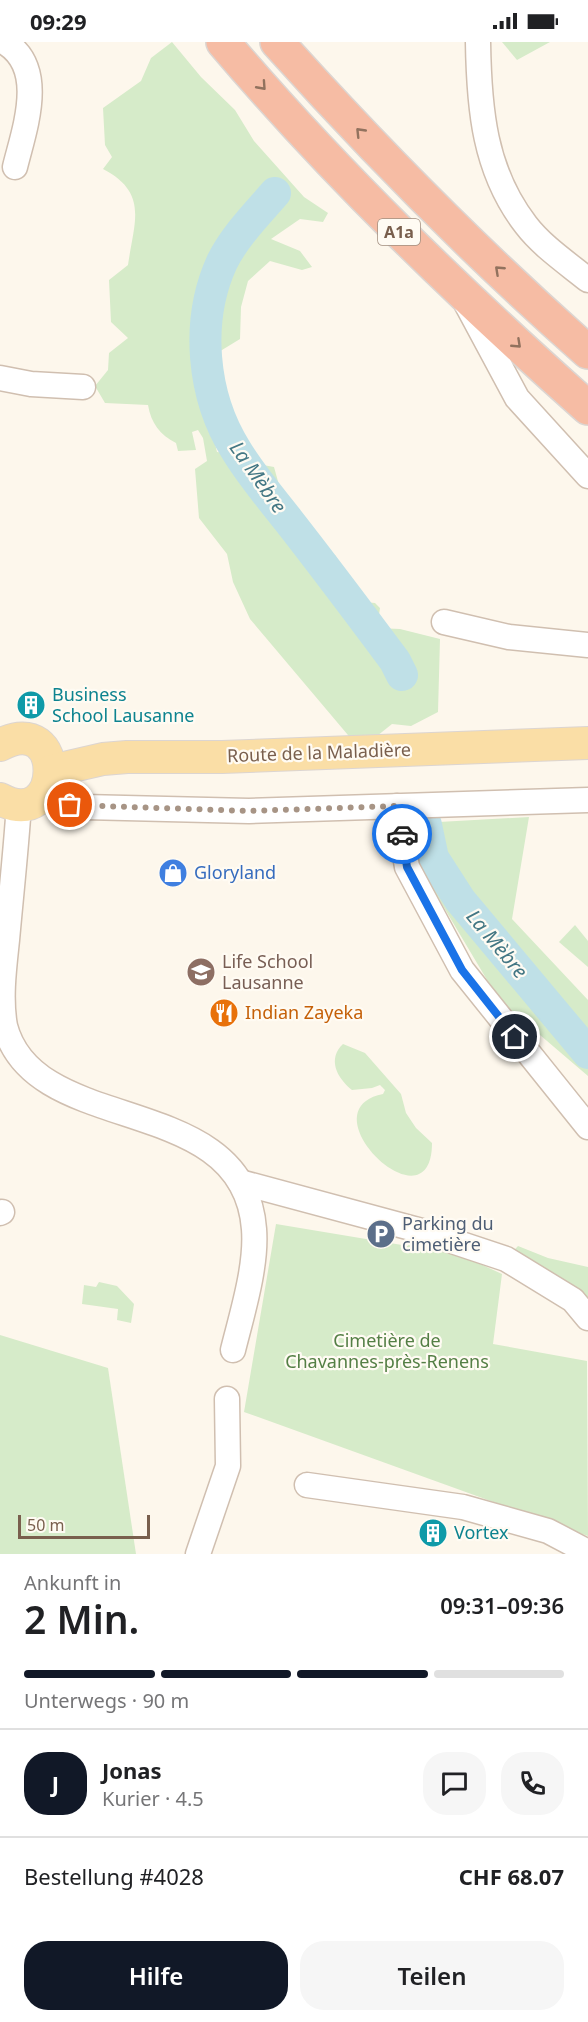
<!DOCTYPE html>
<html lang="de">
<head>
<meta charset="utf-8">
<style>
	body { margin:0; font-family:"Noto Sans",sans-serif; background:#f6f6f6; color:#202124; height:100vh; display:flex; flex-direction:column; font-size:22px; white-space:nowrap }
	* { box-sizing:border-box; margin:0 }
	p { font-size:20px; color:#757577 }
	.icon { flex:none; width:33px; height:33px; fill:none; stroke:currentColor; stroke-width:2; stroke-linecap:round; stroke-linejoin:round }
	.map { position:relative; height:1512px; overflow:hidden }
	.sheet { display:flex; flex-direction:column; background:#fff; flex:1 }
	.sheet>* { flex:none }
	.scale { position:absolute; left:18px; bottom:15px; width:132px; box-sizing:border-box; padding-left:6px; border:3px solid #795f4d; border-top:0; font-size:16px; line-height:21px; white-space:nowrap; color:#795f4d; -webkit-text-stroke:4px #fffbf3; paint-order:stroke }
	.pin { position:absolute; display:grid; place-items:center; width:51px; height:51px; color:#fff; margin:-26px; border:3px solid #fff; border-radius:50%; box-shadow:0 2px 6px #0007 }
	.courier { position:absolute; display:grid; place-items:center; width:60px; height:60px; margin:-30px; border:4px solid #1a73e8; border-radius:50%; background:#fff; color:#222; box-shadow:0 2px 8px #0007 }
	.headline em { font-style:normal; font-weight:600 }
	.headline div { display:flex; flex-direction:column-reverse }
	.headline { display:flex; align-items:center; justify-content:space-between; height:102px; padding:0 24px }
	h1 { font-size:39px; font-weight:600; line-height:45px }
	.bar { display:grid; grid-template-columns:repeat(4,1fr); gap:9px 6px; align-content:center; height:72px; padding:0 24px }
	.bar i { height:8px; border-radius:4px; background:#e0e0e0 }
	.bar .active { background:#111827 }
	.bar p { grid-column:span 4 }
	.line { display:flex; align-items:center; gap:15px; padding:0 24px; border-top:2px solid #e0e0e0 }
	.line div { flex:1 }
	.round { display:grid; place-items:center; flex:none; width:63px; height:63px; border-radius:24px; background:#f6f6f6 }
	.button { display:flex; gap:12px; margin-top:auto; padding:12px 24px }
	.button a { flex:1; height:69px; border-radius:24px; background:#111827; color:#fff; font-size:24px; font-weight:600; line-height:69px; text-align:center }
	.button a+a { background:#f6f6f6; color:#202124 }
	.status { display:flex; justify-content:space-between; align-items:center; height:42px; padding:0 30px; background:#fff; direction:ltr }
	.status svg { height:16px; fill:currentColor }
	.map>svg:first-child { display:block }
	.green { fill:#d6ebc9 }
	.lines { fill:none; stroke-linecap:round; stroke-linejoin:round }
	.river { stroke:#bfe0e7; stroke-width:32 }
	.minor-casing { stroke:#d0bfb0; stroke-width:27 }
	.major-casing { stroke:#dcd5d1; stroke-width:34 }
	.highway-casing { stroke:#dcd5d1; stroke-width:36 }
	.minor { stroke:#fff; stroke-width:24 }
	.major { stroke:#fadea6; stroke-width:32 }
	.highway { stroke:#f6bca4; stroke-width:33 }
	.oneway { stroke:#92725e }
	.done { stroke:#a79485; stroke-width:6; stroke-dasharray:0 10.8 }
	.route { stroke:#1a73e8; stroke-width:8 }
	.labels { text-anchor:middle; stroke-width:4.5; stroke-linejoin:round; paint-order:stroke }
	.shield { fill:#fffbf3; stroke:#a18e7f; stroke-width:1.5 }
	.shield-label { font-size:16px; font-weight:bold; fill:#795f4d }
	.culture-label { font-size:18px; fill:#0d838f; stroke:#fffbf3; text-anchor:start }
	.street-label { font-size:18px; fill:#795f4d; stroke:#fffbf3 }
	.shop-label { font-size:18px; fill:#366cbe; stroke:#fffbf3; text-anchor:start }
	.education-label { font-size:18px; fill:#785e54; stroke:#fffbf3; text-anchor:start }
	.food-label { font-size:18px; fill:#c56008; stroke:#fffbf3; text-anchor:start }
	.service-label { font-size:18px; fill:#4e5e75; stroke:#fffbf3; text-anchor:start }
	.park-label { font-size:18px; fill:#547f45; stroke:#fffbf3 }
	.water-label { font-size:20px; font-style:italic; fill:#437784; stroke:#fffbf3 }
</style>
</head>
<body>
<div class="status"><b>09:29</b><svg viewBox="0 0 49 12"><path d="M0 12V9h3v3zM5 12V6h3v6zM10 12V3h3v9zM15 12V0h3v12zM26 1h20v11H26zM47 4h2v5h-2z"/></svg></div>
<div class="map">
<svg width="588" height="1512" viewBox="0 0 588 1512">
	<rect width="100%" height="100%" fill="#fdf7ec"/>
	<!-- green -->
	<g class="green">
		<path d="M172 0 201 35 235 68 254 99 304 155 328 171 323 180 300 177 271 197 300 209 312 225 302 228 270 219 248 239 241 265 240 297 204 319 205 360 217 410 243 413 253 430 263 423 274 425 279 443 274 453 294 472V481L321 515 335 513 365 560 375 561 380 566 377 586 400 587 440 597 438 670 411 684 392 682 367 702 353 699 250 577 233 540 227 512 199 476 195 427 207 419 203 396 198 388 192 390 196 408 178 409 176 401C160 393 151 381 148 363L105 361 95 344 108 328 109 311 128 296 111 280 109 238 128 223C134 180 149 151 103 127L112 115 105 103 103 66 141 39 151 16Z"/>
		<path d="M502 0H550L517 18Z"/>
		<path d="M529 775 512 877 588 958V1034L499 958 418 822 413 785 421 781Z"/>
		<path d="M575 883 588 899V925L559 900Z"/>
		<path d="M343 1002 365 1011 401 1052 406 1071 416 1086 432 1101C432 1191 303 1068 383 1052L385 1048 380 1043 372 1046 352 1048C337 1036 327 1017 343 1002Z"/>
		<path d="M276 1182 408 1204 413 1191 502 1232 493 1302 587 1319 588 1494 244 1370Z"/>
		<path d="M518 1204 548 1216 588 1225V1271L506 1217Z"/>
		<path d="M99 1240 117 1244 134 1262 131 1281 117 1278 118 1267 82 1262 84 1243 96 1245Z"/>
		<path d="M0 1293 108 1326 136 1512H0Z"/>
	</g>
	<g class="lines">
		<!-- river -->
		<g class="river">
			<path d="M275 151C256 173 235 194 222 220 195 279 202 354 236 408 251 433 270 455 288 478 324 524 360 572 395 619L402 633"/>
			<path d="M426 783 433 816 460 858 588 1011"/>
		</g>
		<!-- minor casing -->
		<g class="minor-casing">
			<g id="minor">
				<path d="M4 0C48 25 24 88 15 125"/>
				<path d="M478 0C479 66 484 129 526 183 542 204 567 221 588 238"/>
				<path d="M466 261 517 356 588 434"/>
				<path d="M0 336 31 342 83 345"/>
				<path d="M444 580 509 595 588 603"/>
				<path d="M43 752 60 760 84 765 249 769 588 758"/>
				<path d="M19 762C16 808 11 853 7 898 4 926 0 957 5 984 34 1097 244 1047 254 1187 257 1224 242 1272 233 1308"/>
				<path d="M397 764 407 825 462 928 588 1085"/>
				<path d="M240 1140 422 1189 506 1217 573 1258 588 1276"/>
				<path d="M0 1171 2 1170"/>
				<path d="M307 1443 463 1465 548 1489 588 1510"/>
				<path d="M198 1512 228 1424 227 1357"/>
			</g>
		</g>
		<!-- major casing -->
		<g class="major-casing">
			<g id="major">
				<path d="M0 703C68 667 64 792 0 757"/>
				<path d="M51 729 103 717 127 715H222L588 701"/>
			</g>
		</g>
		<!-- highway casing -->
		<g class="highway-casing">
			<g id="highway">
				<path d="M223 0C335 132 459 251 588 366"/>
				<path d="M277 0C375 109 478 213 588 310"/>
			</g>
		</g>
		<!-- minor -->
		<use href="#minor" class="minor"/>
		<!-- major -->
		<use href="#major" class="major"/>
		<!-- highway -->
		<use href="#highway" class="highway"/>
	</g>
	<!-- one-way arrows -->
	<defs><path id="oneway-chevron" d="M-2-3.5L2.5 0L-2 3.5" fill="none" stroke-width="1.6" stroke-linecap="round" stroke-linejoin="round" transform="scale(1.5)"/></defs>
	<g class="oneway">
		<use href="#oneway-chevron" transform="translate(262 44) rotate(48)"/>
		<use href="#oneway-chevron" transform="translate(360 90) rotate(-134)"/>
		<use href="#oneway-chevron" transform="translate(499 228) rotate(-137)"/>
		<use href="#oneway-chevron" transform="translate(517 302) rotate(43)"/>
	</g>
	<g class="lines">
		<!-- done -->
		<path class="done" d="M70 763 249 769 397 764 402 792"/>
		<!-- route -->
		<path class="route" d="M402 792 407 825 462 928 515 995"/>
	</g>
	<!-- icons -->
	<defs>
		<g id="building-disc" transform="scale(1.5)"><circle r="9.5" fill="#0f9aa8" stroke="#fffbf3"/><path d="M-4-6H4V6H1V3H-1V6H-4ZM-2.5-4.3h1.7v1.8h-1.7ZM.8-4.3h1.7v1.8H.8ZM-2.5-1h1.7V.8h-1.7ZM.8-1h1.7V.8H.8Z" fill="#fff"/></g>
		<g id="shop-disc" transform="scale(1.5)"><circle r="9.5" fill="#3f7fe0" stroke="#fffbf3"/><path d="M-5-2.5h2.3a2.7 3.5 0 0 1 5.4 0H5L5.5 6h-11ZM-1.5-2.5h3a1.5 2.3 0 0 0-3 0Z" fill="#fff"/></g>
		<g id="school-disc" transform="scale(1.5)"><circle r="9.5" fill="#8d6e63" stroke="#fffbf3"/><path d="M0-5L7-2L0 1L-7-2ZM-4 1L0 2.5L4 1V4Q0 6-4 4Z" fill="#fff"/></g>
		<g id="restaurant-disc" transform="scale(1.5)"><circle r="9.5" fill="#e8710a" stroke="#fffbf3"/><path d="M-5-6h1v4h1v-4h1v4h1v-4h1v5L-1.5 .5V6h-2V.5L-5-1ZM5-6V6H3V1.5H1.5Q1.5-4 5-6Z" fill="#fff"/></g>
		<g id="parking-disc" transform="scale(1.5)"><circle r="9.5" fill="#5c6f8a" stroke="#fffbf3"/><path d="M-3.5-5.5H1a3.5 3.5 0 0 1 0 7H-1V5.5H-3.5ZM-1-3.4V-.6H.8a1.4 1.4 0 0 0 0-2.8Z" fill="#fff"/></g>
	</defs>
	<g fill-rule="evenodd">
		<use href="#building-disc" x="31" y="663"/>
		<use href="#shop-disc" x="173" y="831"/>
		<use href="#school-disc" x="201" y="930"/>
		<use href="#restaurant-disc" x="224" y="971"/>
		<use href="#parking-disc" x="381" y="1192"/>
		<use href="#building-disc" x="433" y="1491"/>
	</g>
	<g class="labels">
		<!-- shield labels -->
		<rect class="shield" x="378" y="177" width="42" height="26" rx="4.5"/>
		<g class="shield-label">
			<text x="399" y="196">A1a</text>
		</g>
		<!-- culture labels -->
		<g class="culture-label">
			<text x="52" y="659">Business<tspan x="52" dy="21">School Lausanne</tspan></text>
			<text x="454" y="1497">Vortex</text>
		</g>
		<!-- street labels -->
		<g class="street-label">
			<text transform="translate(319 711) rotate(-2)" y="6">Route de la Maladière</text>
		</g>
		<!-- shop labels -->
		<g class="shop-label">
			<text x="194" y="837">Gloryland</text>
		</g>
		<!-- education labels -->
		<g class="education-label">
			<text x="222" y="926">Life School<tspan x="222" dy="21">Lausanne</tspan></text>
		</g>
		<!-- food labels -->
		<g class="food-label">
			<text x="245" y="977">Indian Zayeka</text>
		</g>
		<!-- service labels -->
		<g class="service-label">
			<text x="402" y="1188">Parking du<tspan x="402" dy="21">cimetière</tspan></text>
		</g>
		<!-- park labels -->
		<g class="park-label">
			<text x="387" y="1305">Cimetière de<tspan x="387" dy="21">Chavannes-près-Renens</tspan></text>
		</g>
		<!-- water labels -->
		<g class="water-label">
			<text transform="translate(258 435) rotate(55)" y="7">La Mèbre</text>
			<text transform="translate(497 902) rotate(50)" y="7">La Mèbre</text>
		</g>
	</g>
</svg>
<div class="scale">50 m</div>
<div class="pin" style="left:70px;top:763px;background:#ea580c"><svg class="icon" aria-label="bag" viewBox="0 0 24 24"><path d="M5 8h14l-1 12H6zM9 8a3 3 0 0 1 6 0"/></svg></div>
<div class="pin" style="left:515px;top:995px;background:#1f2937"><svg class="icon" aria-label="home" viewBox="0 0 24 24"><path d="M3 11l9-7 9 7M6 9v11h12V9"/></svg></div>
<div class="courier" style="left:402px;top:792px"><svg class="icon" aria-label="car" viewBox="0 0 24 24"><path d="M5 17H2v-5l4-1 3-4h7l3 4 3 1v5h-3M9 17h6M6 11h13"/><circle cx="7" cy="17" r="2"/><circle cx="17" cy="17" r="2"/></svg></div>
</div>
<section class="sheet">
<div class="headline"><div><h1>2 Min.</h1><p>Ankunft in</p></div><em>09:31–09:36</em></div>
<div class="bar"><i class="active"></i><i class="active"></i><i class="active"></i><i></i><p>Unterwegs · 90 m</p></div>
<div class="line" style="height:108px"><b class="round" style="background:#111827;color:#fff">J</b><div><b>Jonas</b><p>Kurier · 4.5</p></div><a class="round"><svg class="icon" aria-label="chat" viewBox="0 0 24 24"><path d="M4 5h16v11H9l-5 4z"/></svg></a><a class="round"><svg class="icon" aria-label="phone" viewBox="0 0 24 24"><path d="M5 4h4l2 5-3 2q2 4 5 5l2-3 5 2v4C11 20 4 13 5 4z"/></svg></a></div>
<div class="line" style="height:78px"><div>Bestellung #4028</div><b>CHF 68.07</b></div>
<div class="button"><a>Hilfe</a><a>Teilen</a></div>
</section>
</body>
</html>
